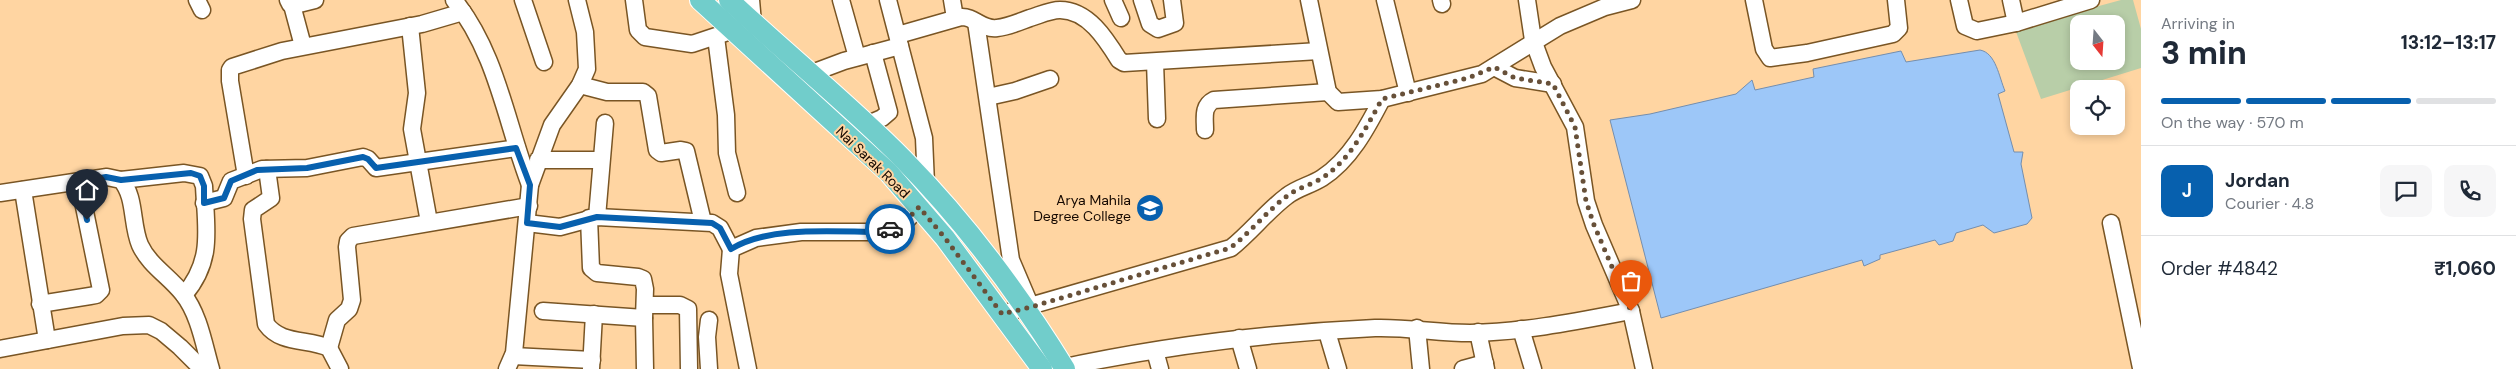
<!DOCTYPE html>
<html lang="en">
<head>
<meta charset="utf-8">
<style>
	body { margin:0; font-family:"DM Sans",sans-serif; background:#f6f6f7; color:#1f2937; height:100vh; display:flex; flex-direction:column; font-size:19px; white-space:nowrap }
	* { box-sizing:border-box; margin:0 }
	p { font-size:16px; color:#747a83 }
	.icon { flex:none; width:28px; height:28px; fill:none; stroke:currentColor; stroke-width:2; stroke-linecap:round; stroke-linejoin:round }
	.map { position:relative; flex:1; overflow:hidden }
	.panel { display:flex; flex-direction:column; background:#fff; width:375px }
	.panel>* { flex:none }
	.needle { width:32px; rotate:163deg }
	.fabs { position:absolute; left:2070px; top:15px; display:grid; gap:10px }
	.fabs a { display:grid; place-items:center; width:55px; height:55px; border-radius:10px; background:#fff; box-shadow:0 2px 8px #0003; font-size:25px }
	.pin { position:absolute; display:grid; place-items:center; width:42px; height:42px; color:#fff; margin:-51px -21px; border-radius:50% 50% 50% 0; rotate:-45deg; box-shadow:0 0 5px #0007 }
	.pin .icon { rotate:45deg }
	.courier { position:absolute; display:grid; place-items:center; width:50px; height:50px; margin:-25px; border:4px solid #0760ae; border-radius:50%; background:#fff; color:#222; box-shadow:0 1px 6px #0007 }
	.headline em { font-style:normal; font-weight:800 }
	.headline div { display:flex; flex-direction:column-reverse }
	.headline { display:flex; align-items:center; justify-content:space-between; height:85px; padding:0 20px }
	h1 { font-size:32px; font-weight:800; line-height:38px }
	.bar { display:grid; grid-template-columns:repeat(4,1fr); gap:8px 5px; align-content:center; height:60px; padding:0 20px }
	.bar i { height:6px; border-radius:4px; background:#e0e1e3 }
	.bar .current { background:#0760ae }
	.bar p { grid-column:span 4 }
	.line { display:flex; align-items:center; gap:12px; padding:0 20px; border-top:1px solid #e0e1e3 }
	.line div { flex:1 }
	.round { display:grid; place-items:center; flex:none; width:52px; height:52px; border-radius:10px; background:#f6f6f7 }
	main { display:flex; flex:1; min-height:0 }
	.map>svg:first-child { display:block }
	.green { fill:#b8cea8; fill-rule:evenodd }
	.water { fill:#9dc7f8; stroke:#748eae }
	.lines { fill:none; stroke-linecap:round; stroke-linejoin:round }
	.minor-casing { stroke:#795524; stroke-width:19 }
	.major-casing { stroke:#fff; stroke-width:22 }
	.minor { stroke:#fff; stroke-width:16 }
	.major { stroke:#71cdcb; stroke-width:20 }
	.done { stroke:#675039; stroke-width:5; stroke-dasharray:0 9 }
	.route { stroke:#0760ae; stroke-width:6 }
	.labels { text-anchor:middle; stroke-width:4; stroke-linejoin:round; paint-order:stroke }
	.street-label { font-size:14px; fill:#150800; stroke:#ffd5a2 }
	.poi-label { font-size:14px; fill:#150800; stroke:#ffd5a2; text-anchor:end }
</style>
</head>
<body>
<main>
<div class="map">
<svg width="2141" height="369" viewBox="0 0 2141 369">
	<rect width="100%" height="100%" fill="#ffd5a2"/>
	<!-- green -->
	<path class="green" d="M2121 0H2133L2141 29V68L2041 99 2015 29ZM2079 24H2116V61H2079Z"/>
	<!-- water -->
	<path class="water" d="M1980 50C1996 53 1999 77 2005 91L1998 94 2014 152H2023L2021 164 2032 218 2027 224 1994 233 1983 225 1956 233 1953 241 1939 245 1935 240 1880 255V259L1864 266 1862 260 1661 318 1610 120 1650 114 1736 94 1752 80 1755 90 1814 77 1813 69 1901 51 1906 62Z"/>
	<g class="lines">
		<!-- minor casing -->
		<g class="minor-casing">
			<g id="minor">
				<path d="M197 0 202 10"/>
				<path d="M288 0 290 4 295 5 315 0"/>
				<path d="M454 0C497 53 506 123 530 185"/>
				<path d="M523 0 544 62"/>
				<path d="M634 0 638 30 645 37 692 44 725 33"/>
				<path d="M751 0 753 23"/>
				<path d="M841 0 857 57"/>
				<path d="M888 0 924 138 926 184"/>
				<path d="M952 0 955 18"/>
				<path d="M1113 0 1121 18"/>
				<path d="M1142 0 1150 24 1158 29 1175 23 1172 0"/>
				<path d="M1309 0 1328 92 1338 102 1382 99 1482 74 1560 26 1605 7 1632 0"/>
				<path d="M1385 0 1408 93"/>
				<path d="M1441 0 1442 4"/>
				<path d="M1527 0 1533 40 1543 67 1575 127 1586 201 1594 225 1631 311 1644 369"/>
				<path d="M1754 0 1764 49 1770 58 1807 53 1893 34 1899 28 1896 0"/>
				<path d="M1959 0 1965 26 1977 31 2016 23 2091 0"/>
				<path d="M2011 0 2016 23"/>
				<path d="M292 5 303 46"/>
				<path d="M976 22 1011 260 1031 307"/>
				<path d="M410 26 417 93 412 129 429 222"/>
				<path d="M898 35 961 17C974 16 982 30 997 28 1008 27 1019 22 1030 18 1040 15 1050 10 1060 10 1088 10 1106 39 1119 60L1124 63 1319 51"/>
				<path d="M716 37 726 115 727 153 737 193"/>
				<path d="M1155 62 1157 119"/>
				<path d="M1494 67 1515 78 1553 84"/>
				<path d="M812 73 844 61 900 46"/>
				<path d="M580 85 607 92H643L648 96 657 150 661 153 681 150 686 151 703 222"/>
				<path d="M988 97 1015 91 1050 79"/>
				<path d="M1205 130C1205 118 1202 106 1214 100L1328 92"/>
				<path d="M845 134 882 118 889 112 873 53"/>
				<path d="M538 160H601"/>
				<path d="M267 169 271 198 253 210 252 219 266 324C281 345 308 338 329 348L340 369"/>
				<path d="M246 176 230 81V70L232 67 282 51 422 24 463 12"/>
				<path d="M121 180 184 173 200 176 204 186C206 229 214 260 184 295"/>
				<path d="M23 190 47 340"/>
				<path d="M0 193 107 177 121 180C136 197 131 224 140 245 149 265 170 277 183 294 199 314 204 345 211 369"/>
				<path d="M204 203 224 198 231 181 262 169 307 168 363 157 368 159 376 168 517 148"/>
				<path d="M597 217 605 123"/>
				<path d="M589 218 591 268 597 273 638 277 643 279 645 289 644 318"/>
				<path d="M527 223 560 227 597 217 712 223 720 228 731 249"/>
				<path d="M2111 223 2141 368"/>
				<path d="M40 304 90 296 96 295 101 290 79 182"/>
				<path d="M645 305H680L688 309 689 369"/>
				<path d="M543 311 644 318 645 369"/>
				<path d="M1002 314 1231 248C1251 232 1267 211 1287 196 1297 188 1311 185 1322 178 1350 160 1367 128 1382 99"/>
				<path d="M709 320 707 337 709 369"/>
				<path d="M1417 328 1421 369"/>
				<path d="M1521 329 1533 369"/>
				<path d="M1327 332 1338 369"/>
				<path d="M1478 332 1486 369"/>
				<path d="M1239 338 1248 369"/>
				<path d="M329 348 337 320 349 309 352 300 347 247 348 241 353 236 529 206"/>
				<path d="M0 349 123 326 149 325 161 331 180 347 202 369"/>
				<path d="M1155 351 1160 369"/>
				<path d="M513 356 592 360"/>
				<path d="M507 369 514 353 530 185 552 125 580 85 587 69 585 32 577 0"/>
				<path d="M591 369 594 314"/>
				<path d="M748 369 729 274 731 249 756 238 801 232H880L905 222 919 207"/>
				<path d="M1056 369C1161 346 1268 333 1375 328 1407 327 1438 333 1470 333 1524 332 1578 321 1631 311"/>
				<path d="M1463 369 1485 363"/>
			</g>
		</g>
		<!-- major casing -->
		<g class="major-casing">
			<g id="major">
				<path d="M700 0 889 173 945 238 1042 369"/>
				<path d="M729 0C786 54 848 103 903 159 963 220 1020 296 1065 369"/>
			</g>
		</g>
		<!-- minor -->
		<use href="#minor" class="minor"/>
		<!-- major -->
		<use href="#major" class="major"/>
	</g>
	<g class="lines">
		<!-- done -->
		<path class="done" d="M890 229 905 222 919 207 945 238 1002 314 1031 307 1230 248C1251 232 1267 211 1287 196 1297 188 1311 185 1322 178 1350 160 1366 128 1382 99L1468 78 1494 67 1515 78 1553 84 1575 127 1586 201 1594 225 1631 311"/>
		<!-- route -->
		<path class="route" d="M87 220 79 182 106 177 121 180 191 173 200 176 204 186V203L224 198 231 181 257 170 307 168 363 157 368 159 376 168 516 148 530 185 527 223 560 227 597 217 712 223 720 228 731 249C771 225 835 232 880 232L890 229"/>
	</g>
	<!-- icons -->
	<defs>
		<g id="university-disc" transform="scale(1.4375)"><circle r="9.5" fill="#0760ae" stroke="#ffd5a2"/><path d="M0-5L7-2L0 1L-7-2ZM-4 1L0 2.5L4 1V4Q0 6-4 4Z" fill="#fff"/></g>
	</defs>
	<g fill-rule="evenodd">
		<use href="#university-disc" x="1150" y="208"/>
	</g>
	<g class="labels">
		<!-- street labels -->
		<g class="street-label">
			<text transform="translate(873 162) rotate(44)" y="5">Nai Sarak Road</text>
		</g>
		<!-- poi labels -->
		<g class="poi-label">
			<text x="1131" y="205">Arya Mahila<tspan x="1131" dy="16">Degree College</tspan></text>
		</g>
	</g>
</svg>
<div class="fabs">
<a><svg class="needle" viewBox="-14 -14 28 28"><path d="M0-13l5 13h-10z" fill="#e53935"/><path d="M0 13l5-13h-10z" fill="#747a83"/></svg></a>
<a><svg class="icon" aria-label="locate" viewBox="0 0 24 24"><circle cx="12" cy="12" r="6"/><path d="M12 2v4M12 18v4M2 12h4M18 12h4"/></svg></a>
</div>
<div class="pin" style="left:1631px;top:311px;background:#ea580c"><svg class="icon" aria-label="bag" viewBox="0 0 24 24"><path d="M5 8h14l-1 12H6zM9 8a3 3 0 0 1 6 0"/></svg></div>
<div class="pin" style="left:87px;top:220px;background:#1f2937"><svg class="icon" aria-label="home" viewBox="0 0 24 24"><path d="M3 11l9-7 9 7M6 9v11h12V9"/></svg></div>
<div class="courier" style="left:890px;top:229px"><svg class="icon" aria-label="car" viewBox="0 0 24 24"><path d="M5 17H2v-5l4-1 3-4h7l3 4 3 1v5h-3M9 17h6M6 11h13"/><circle cx="7" cy="17" r="2"/><circle cx="17" cy="17" r="2"/></svg></div>
</div>
<section class="panel">
<div class="headline"><div><h1>3 min</h1><p>Arriving in</p></div><em>13:12–13:17</em></div>
<div class="bar"><i class="current"></i><i class="current"></i><i class="current"></i><i></i><p>On the way · 570 m</p></div>
<div class="line" style="height:90px"><b class="round" style="background:#0760ae;color:#fff">J</b><div><b>Jordan</b><p>Courier · 4.8</p></div><a class="round"><svg class="icon" aria-label="chat" viewBox="0 0 24 24"><path d="M4 5h16v11H9l-5 4z"/></svg></a><a class="round"><svg class="icon" aria-label="phone" viewBox="0 0 24 24"><path d="M5 4h4l2 5-3 2q2 4 5 5l2-3 5 2v4C11 20 4 13 5 4z"/></svg></a></div>
<div class="line" style="height:65px"><div>Order #4842</div><b>₹1,060</b></div>
</section>
</main>
</body>
</html>
